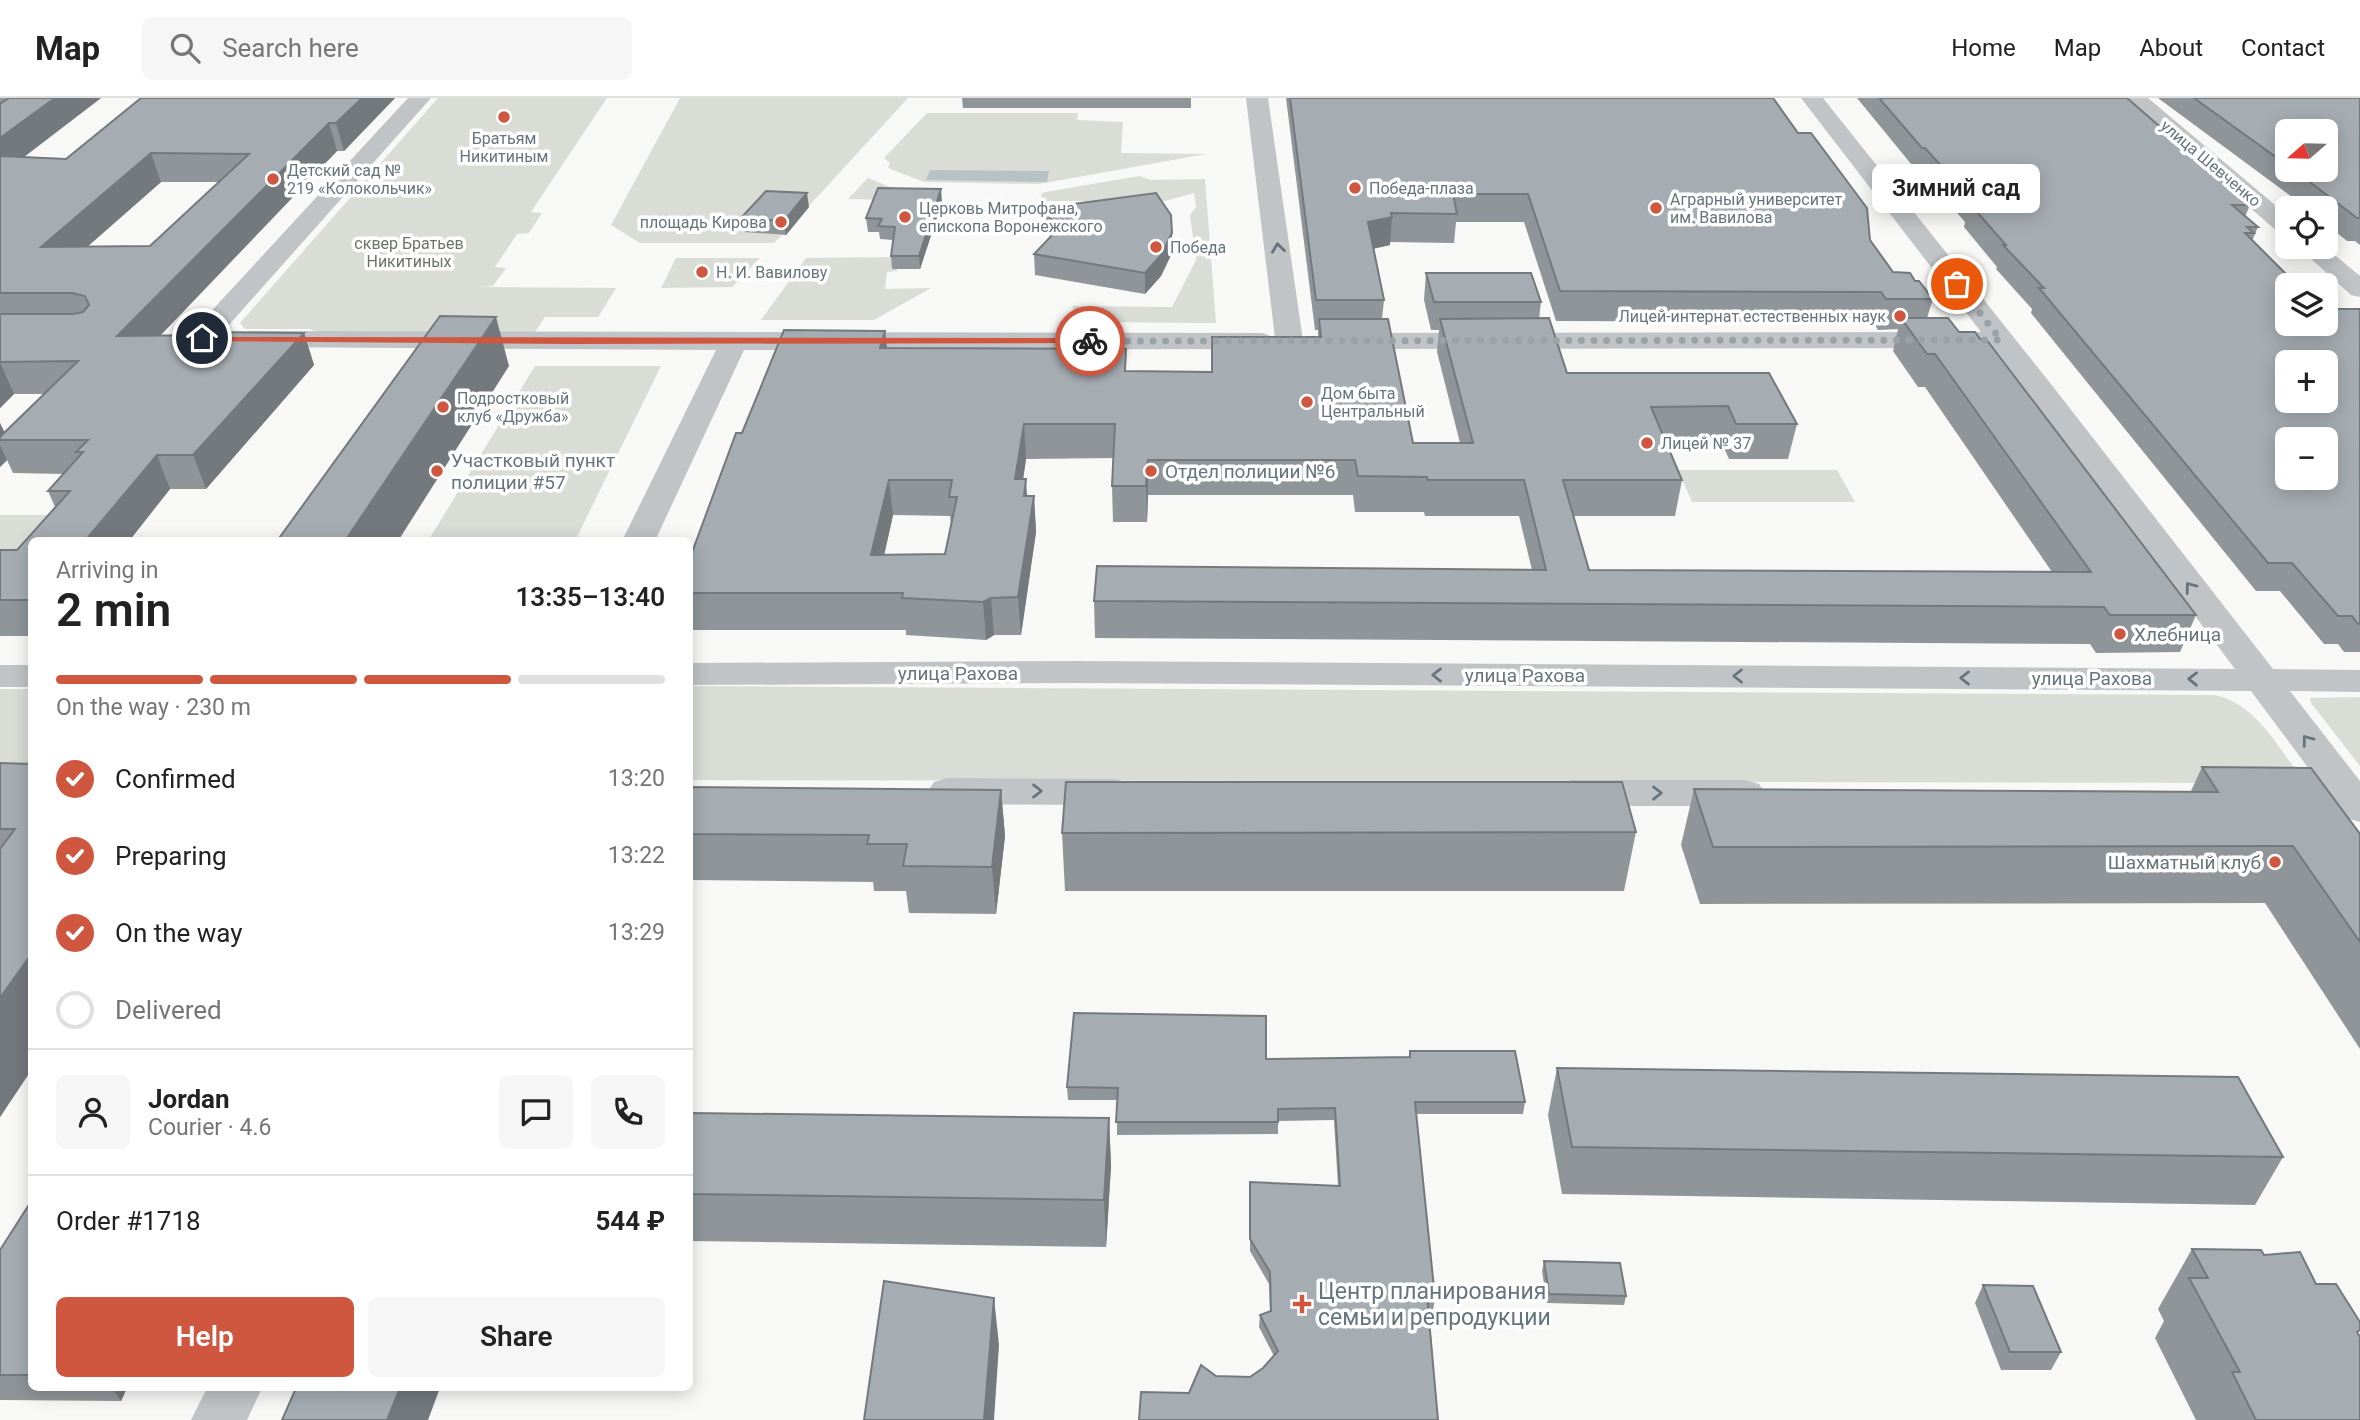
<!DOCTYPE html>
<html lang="en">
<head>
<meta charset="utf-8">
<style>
	body { margin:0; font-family:Roboto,sans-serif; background:#f6f6f6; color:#222; height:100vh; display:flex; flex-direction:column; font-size:26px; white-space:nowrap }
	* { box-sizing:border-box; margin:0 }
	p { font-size:23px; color:#767676 }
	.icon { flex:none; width:38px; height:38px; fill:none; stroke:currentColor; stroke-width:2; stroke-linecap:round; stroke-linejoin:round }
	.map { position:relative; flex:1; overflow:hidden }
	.sheet { position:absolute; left:28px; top:439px; width:665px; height:854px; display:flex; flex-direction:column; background:#fff; border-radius:10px; box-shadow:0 4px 18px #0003 }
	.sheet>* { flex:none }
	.needle { width:46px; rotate:250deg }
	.tools { position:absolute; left:2275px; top:21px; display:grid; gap:14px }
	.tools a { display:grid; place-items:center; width:63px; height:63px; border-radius:10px; background:#fff; box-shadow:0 4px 18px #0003; font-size:35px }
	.pin { position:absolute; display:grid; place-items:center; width:60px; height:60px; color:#fff; margin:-30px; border:4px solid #fff; border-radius:50%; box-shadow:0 2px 7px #0007 }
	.courier { position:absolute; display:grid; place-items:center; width:70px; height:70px; margin:-35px; border:5px solid #cf573f; border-radius:50%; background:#fff; color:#222; box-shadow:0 2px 9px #0007 }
	.bubble { position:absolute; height:49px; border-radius:10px; background:#fff; box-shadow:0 4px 18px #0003; font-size:23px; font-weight:600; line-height:49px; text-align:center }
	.head em { font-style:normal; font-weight:600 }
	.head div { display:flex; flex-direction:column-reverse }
	.head { display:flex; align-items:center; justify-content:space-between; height:119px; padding:0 28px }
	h1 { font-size:46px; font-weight:600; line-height:52px }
	.bar { display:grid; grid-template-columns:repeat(4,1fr); gap:10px 7px; align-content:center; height:84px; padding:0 28px }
	.bar i { height:9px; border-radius:5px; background:#e0e0e0 }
	.bar .selected { background:#cf573f }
	.bar p { grid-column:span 4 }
	.line { display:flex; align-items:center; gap:18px; padding:0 28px; border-top:2px solid #e0e0e0 }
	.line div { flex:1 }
	.round { display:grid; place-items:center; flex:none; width:74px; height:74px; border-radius:10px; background:#f6f6f6 }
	ol { padding:0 28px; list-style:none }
	li { display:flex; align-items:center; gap:21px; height:77px }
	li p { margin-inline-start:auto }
	li .icon { padding:7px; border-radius:50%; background:#cf573f; color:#fff; stroke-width:4 }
	li:last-child { color:#767676 }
	li i { width:38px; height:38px; border:4px solid #e0e0e0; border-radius:50% }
	.primary-button { display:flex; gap:14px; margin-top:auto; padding:14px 28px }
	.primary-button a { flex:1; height:80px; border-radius:10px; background:#cf573f; color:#fff; font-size:28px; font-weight:600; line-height:80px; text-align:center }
	.primary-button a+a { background:#f6f6f6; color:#222 }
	header { display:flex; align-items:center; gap:42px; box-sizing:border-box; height:98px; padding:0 35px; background:#fff; border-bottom:2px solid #e0e0e0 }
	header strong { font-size:33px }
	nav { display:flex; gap:38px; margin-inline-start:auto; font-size:24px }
	.search { width:490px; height:63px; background:#f6f6f6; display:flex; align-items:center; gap:18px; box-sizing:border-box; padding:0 24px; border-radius:10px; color:#767676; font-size:26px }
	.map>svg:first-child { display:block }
	.green { fill:#d9ddd6 }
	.water { fill:#b7c2c5 }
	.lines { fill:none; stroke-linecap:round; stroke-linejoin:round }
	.minor { fill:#c0c4c7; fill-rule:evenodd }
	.wall { fill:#8f9599; fill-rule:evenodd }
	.shaded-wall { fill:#74797d }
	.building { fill:#a6adb2; stroke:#74797d; stroke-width:2; fill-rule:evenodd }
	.oneway { stroke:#66757d }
	.route { fill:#cf573f }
	.done { stroke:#99a3a7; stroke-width:7; stroke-dasharray:0 12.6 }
	.poi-dot { fill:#cf573f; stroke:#fff; stroke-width:2.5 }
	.labels { text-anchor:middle; stroke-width:7; stroke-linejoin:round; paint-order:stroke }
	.far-poi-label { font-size:16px; fill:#66757d; stroke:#fff; text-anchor:start }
	.far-street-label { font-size:16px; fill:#66757d; stroke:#fff }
	.far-park-label { font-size:16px; fill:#697665; stroke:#fff }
	.poi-label { font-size:19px; fill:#66757d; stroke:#fff; text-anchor:start }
	.street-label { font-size:19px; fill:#66757d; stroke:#fff }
	.near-poi-label { font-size:23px; fill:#66757d; stroke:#fff; text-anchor:start }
</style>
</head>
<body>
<header>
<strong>Map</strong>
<div class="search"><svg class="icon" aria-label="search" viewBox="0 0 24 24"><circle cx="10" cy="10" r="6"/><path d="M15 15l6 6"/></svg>Search here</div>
<nav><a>Home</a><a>Map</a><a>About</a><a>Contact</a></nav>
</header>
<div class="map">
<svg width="2360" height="1322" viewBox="0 0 2360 1322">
	<rect width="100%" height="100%" fill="#f8f8f6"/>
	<!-- green -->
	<g class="green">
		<path d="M438 0H607L531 114 542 115 529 135 517 136 495 169 506 170 493 188 481 189 616 190 598 219H545L535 234 320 235 310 231H245L240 225Z"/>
		<path d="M680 0H908L808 109 764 106 740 133 782 137 774 145H640L611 127Z"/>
		<path d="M927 15H1078L1077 22 1123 24 1121 55 1206 56 1039 86 924 84 888 70 890 65 884 60Z"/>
		<path d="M1139 78 1151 82 1205 81 1216 225 1072 224 1073 208 1172 209 1196 162 1190 117 1196 109 1194 95 1165 103H1040L1042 95 1046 94Z"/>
		<path d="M868 80 902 94 900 102 848 101Z"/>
		<path d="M900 159 897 173 887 174 885 191 931 190 874 222H761L806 160Z"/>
		<path d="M676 160H760L732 189 661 190Z"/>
		<path d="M535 268H661L575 443H428Z"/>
		<path d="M1678 372H1837L1855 404H1692Z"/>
		<path d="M0 417H47L4 464H0Z"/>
		<path d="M690 588 2214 597C2255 605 2275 645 2299 676L2270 685 690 682Z"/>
		<rect x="0" y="591" width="31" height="82"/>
		<path d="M2360 599V668L2311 605 2310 600Z"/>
	</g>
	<!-- water -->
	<path class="water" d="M930 72 1049 73 1047 84 926 82Z"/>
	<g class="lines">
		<!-- minor -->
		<g class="minor">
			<path d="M408 0H431L212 246 202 248 192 246 188 240 192 234Z"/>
			<path d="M1246 0H1268L1303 243 1299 249 1289 251 1279 249 1276 244 1273 249 1263 251 744 252 655 443H622L716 252 253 249 243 247 239 241 243 235 253 233 1263 235 1275 240Z"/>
			<path d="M1801 0H1823L2047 281 2273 571 2360 572V594L2290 593 2360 683V724L2346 720 2337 709H2278L2264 705 2258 696 2264 687 2278 683H2318L2251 593 1078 585 690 587V565L1078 563 2235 571 1994 250 1341 251 1331 249 1327 243 1331 237 1341 235 1981 234Z"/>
			<path d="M2124 0H2148L2287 117V136L2278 134Z"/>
			<path d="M2298 149H2325L2360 178V199L2351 197Z"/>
			<rect x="0" y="567" width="32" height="22"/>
			<path d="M948 680 1115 681 1129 685 1135 694 1129 703 1115 707 948 706 934 702 928 693 934 684Z"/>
			<path d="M1571 682H1745L1759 686 1765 695 1759 704 1745 708H1571L1557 704 1551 695 1557 686Z"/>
			<path d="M207 1290H262L247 1322H191Z"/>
		</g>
	</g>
	<!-- wall -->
	<g class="wall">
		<path d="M0 0H101L24 59 66 61 141 0H395L344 53H337L161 237 304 235 314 267 206 391H170L129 443H32V538H0V452H17L55 409 48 393 63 376 13 375 7 362 0 369V325L5 335 44 296H14L0 310ZM161 84H219L150 148H88Z"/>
		<path d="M962 0H1191V10H963Z"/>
		<path d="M1286 0H1773L1870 142 1893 174 1915 183 1933 201 1927 220 1959 234 2196 517 2180 554 2096 555 2090 546 1095 540 1094 503 1532 472 1519 418H1425L1424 414H1355L1353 397H1148L1147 424H1113L1112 388 1113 360 1026 361 1023 381 1027 398H1034L1036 434 1021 537H994L986 542 906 537V532H690V460L742 335 887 250 1127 273 1211 274 1318 239V232H1315ZM1456 124H1524L1556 223 1873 224 1878 232 1898 231 1893 253 1918 289H1925L2052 474 1589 472 1573 418H1675L1682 382 1665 343H1721L1729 361H1788L1797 326 1769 275H1567L1539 221 1541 204 1426 175 1424 202 1431 232H1439L1437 254 1460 345H1413L1382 221 1384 202 1373 151 1390 147V144L1454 145ZM893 417 950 418 951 427 945 456 884 457Z"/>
		<path d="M1857 0H2127L2250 107 2245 119 2258 129 2252 143 2287 226 2360 211V554H2344L2338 546H2324L2280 493H2256L2031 215 2032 211 1996 171 1997 169 1964 129 1965 124 1920 72H1916Z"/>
		<path d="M2158 0H2360V147L2355 143H2347L2326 126V110H2307ZM2287 33 2326 72H2287Z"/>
		<path d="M942 104 920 171H892L891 158 893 142 880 141 879 134H868L866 120Z"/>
		<path d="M809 109 786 137 744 134 741 120Z"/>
		<path d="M1043 110 1172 135V155L1161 178 1145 196 1035 177 1034 156 1050 139 1044 130Z"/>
		<path d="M0 665 32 666V971L0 1019Z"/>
		<path d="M2202 669 2360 736V951L2265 805 1700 806 1681 747 1694 691 2191 693Z"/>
		<path d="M690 689 1001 692 1005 738 996 816 909 815 906 793H874L873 784 690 782Z"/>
		<path d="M1636 734 1624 793H1065L1062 735Z"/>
		<path d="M1410 953 1525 1004 1523 1016H1416L1435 1200 1433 1212H1429L1438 1322 1189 1295 1216 1278 1250 1279 1263 1270 1274 1258 1259 1229 1260 1217 1270 1214 1269 1186 1250 1153V1084L1338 1088 1334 1022 1278 1023V1036L1117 1037V1002H1068L1067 989 1266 961 1409 959Z"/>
		<path d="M1557 970 2283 1059 2255 1107 1562 1096 1548 1017Z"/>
		<path d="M690 1015 1109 1020 1111 1068 1106 1149 690 1143Z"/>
		<path d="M32 1102V1290H127L121 1303 0 1302V1152Z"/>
		<path d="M2192 1151 2264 1157 2316 1186 2359 1237 2360 1322H2196L2155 1240 2164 1223 2158 1211Z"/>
		<path d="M1544 1163 1626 1198 1624 1207 1547 1205 1542 1173Z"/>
		<path d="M1983 1187 2061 1254 2051 1272H2001L1975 1205Z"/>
	</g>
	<!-- shaded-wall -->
	<g class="shaded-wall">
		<path d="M55 0H101L0 77V40Z"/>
		<path d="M362 0H395L344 53 336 25Z"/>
		<path d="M329 25 337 53 129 270 117 238Z"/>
		<path d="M151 55 161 84 53 179 41 149Z"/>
		<path d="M941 91 942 104 920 171 919 158Z"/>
		<path d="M807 95 809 109 786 137 784 123Z"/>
		<path d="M1392 119 1390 147 1366 152 1368 124Z"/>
		<path d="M1172 135V155L1161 178 1145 196V175Z"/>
		<path d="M496 219 509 268 398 443H345Z"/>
		<path d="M885 233 889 266 880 250Z"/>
		<path d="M304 235 314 267 206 391 193 357Z"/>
		<path d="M0 264 14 296 0 310Z"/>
		<path d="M0 325 8 342H0Z"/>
		<path d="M1024 326 1026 361 1018 416 1015 381Z"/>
		<path d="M0 347 7 362 0 369Z"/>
		<path d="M157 357 170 391 129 443H85Z"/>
		<path d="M1148 362V397L1147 424 1146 388Z"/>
		<path d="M1026 381 1028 416 1024 398Z"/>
		<path d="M889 382 893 417 876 494 871 457Z"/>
		<path d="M1034 398 1036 434 1021 537 1018 499Z"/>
		<path d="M991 500 994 537 986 542 983 504Z"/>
		<path d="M1001 692 1005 738 996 816 992 769Z"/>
		<path d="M32 855V971L0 1019V900Z"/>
		<path d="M1109 1020 1111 1068 1106 1149 1104 1102Z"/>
		<path d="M994 1200 999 1247 994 1322H984Z"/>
		<path d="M112 1290H127L121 1303Z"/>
		<path d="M400 1290H440L428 1322H387Z"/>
	</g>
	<!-- building -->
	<g class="building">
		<path d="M9 0H55L0 40V6Z"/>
		<path d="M141 0H362L336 25H329L117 238 211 237 213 234 304 235 193 357H157L85 443H32V502H0V452H17L70 393H48L83 354H76L88 342H0V339L78 263 0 264V216H73L83 214 89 207 85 198 72 195H0V58L66 61ZM151 55 249 56 150 148 41 149Z"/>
		<path d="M1290 0H1773L1798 35H1811L1867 110 1870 142 1893 174 1910 175 1915 183H1919L1933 201H1886L1881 194 1560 193 1528 96H1453L1457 116 1391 115 1392 119 1368 124 1384 202H1316Z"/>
		<path d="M1879 0H2127L2250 107H2232L2258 129H2247L2254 135H2245L2297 187H2287V226H2326V211H2360V526H2358L2352 518H2338L2292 465H2268L2039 190H2044L2003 147H2006L1970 106H1976L1925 50H1922ZM2287 264H2326V303H2287ZM2287 341H2326V380H2287Z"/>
		<path d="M2194 0H2360V120H2357L2294 72H2326V33H2287V67Z"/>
		<path d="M878 90 941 91 919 158H891L895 129 878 128 882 121 866 120Z"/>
		<path d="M766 93 807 95 784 123 741 120Z"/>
		<path d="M1156 95 1171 117 1172 135 1161 157 1145 175 1034 156 1058 131 1043 110Z"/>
		<path d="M1426 175H1531L1541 204H1434Z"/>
		<path d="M440 218 496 219 345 443H277Z"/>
		<path d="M1549 220 1567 275H1769L1797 326H1736L1728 308 1651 309 1682 382H1563L1589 472 2091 474 1935 256H1927L1901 220H1948L1959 234H1975L1980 241H1986L2196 517H2110L2104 509 1094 503 1097 468 1546 472 1524 382H1428L1427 379 1358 378 1355 362H1148L1146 388H1112L1115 326H1024L1015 381H1026L1024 398H1034L1018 499 991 500 983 504 902 500 903 495H690V460L736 335H742L784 232 885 233 880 250 1126 251 1125 273 1212 274V239H1321L1319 221H1388L1413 345H1473L1440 221ZM889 382H952L949 399H957L945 456 871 457Z"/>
		<path d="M0 665 32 666V855L0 900V751L15 731H0Z"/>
		<path d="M2202 669 2311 670 2360 736V844L2293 748 1713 749 1694 691 2218 694Z"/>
		<path d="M1066 684H1622L1636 734 1062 735Z"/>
		<path d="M690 689 1001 692 992 769 903 768 907 746H867L869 737 690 736Z"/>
		<path d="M1074 915 1266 918V961L1410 959V953H1515L1525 1004H1415L1435 1200 1427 1199 1438 1322H1139L1141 1294 1189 1295 1201 1267 1216 1278 1250 1279 1263 1270 1278 1253 1260 1217 1271 1213 1270 1174 1250 1141V1084L1340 1088 1335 1010 1278 1011V1024H1116L1118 990 1067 989Z"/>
		<path d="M1557 970 2238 979 2283 1059 1572 1049Z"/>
		<path d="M690 1015 1109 1020 1104 1102 690 1096Z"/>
		<path d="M32 1102V1277H0V1152Z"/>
		<path d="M2192 1151 2261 1152 2264 1157 2300 1154 2316 1186H2336L2360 1224V1232L2357 1234 2360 1239V1322H2256L2232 1274H2240L2189 1180H2208Z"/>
		<path d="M1544 1163 1620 1165 1626 1198 1549 1196Z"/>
		<path d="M884 1183 994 1200 984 1322H864Z"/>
		<path d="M1983 1187 2033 1188 2061 1254H2010Z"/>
		<path d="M296 1290H400L387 1322H282Z"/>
	</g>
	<!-- one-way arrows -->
	<defs><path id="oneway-chevron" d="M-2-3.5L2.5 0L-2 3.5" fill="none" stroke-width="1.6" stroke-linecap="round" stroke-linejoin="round" transform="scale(1.75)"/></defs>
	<g class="oneway">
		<use href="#oneway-chevron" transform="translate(1278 150) rotate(-97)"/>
		<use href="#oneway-chevron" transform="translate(2190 489) rotate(-127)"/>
		<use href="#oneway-chevron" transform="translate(1437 577) rotate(-180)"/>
		<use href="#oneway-chevron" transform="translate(1738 578) rotate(-180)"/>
		<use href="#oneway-chevron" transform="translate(1965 580) rotate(-180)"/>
		<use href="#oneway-chevron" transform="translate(2193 581) rotate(-179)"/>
		<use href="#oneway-chevron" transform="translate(2307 642) rotate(-127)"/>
		<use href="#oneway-chevron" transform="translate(1037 693)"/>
		<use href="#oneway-chevron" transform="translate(1657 695)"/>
	</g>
	<!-- route -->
	<path class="route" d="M199 239 1090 240 1094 243 1090 245 568 246 202 243Z"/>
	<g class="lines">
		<!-- done -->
		<path class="done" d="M1090 243 2001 242 1957 186"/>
	</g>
	<!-- markers -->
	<g class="poi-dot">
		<circle cx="504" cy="19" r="7"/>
		<circle cx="273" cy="81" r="7"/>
		<circle cx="1355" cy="90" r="7"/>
		<circle cx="1656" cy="110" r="7"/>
		<circle cx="905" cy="119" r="7"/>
		<circle cx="781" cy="124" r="7"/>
		<circle cx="1156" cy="149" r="7"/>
		<circle cx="702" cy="174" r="7"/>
		<circle cx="1900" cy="218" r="7"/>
		<circle cx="1307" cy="304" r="7"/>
		<circle cx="443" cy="309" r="7"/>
		<circle cx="1647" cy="345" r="7"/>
		<circle cx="437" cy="373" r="7"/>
		<circle cx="1151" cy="373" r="7"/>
		<circle cx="2120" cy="536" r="7"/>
		<circle cx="2275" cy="764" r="7"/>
		<path d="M1298.5 1195.5h7v7h7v7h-7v7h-7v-7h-7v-7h7z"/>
	</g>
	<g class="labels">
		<!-- far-poi labels -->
		<g class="far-poi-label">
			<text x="504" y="46" text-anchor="middle">Братьям<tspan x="504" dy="18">Никитиным</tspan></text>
			<text x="287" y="78">Детский сад №<tspan x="287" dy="18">219 «Колокольчик»</tspan></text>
			<text x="1369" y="96">Победа-плаза</text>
			<text x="1670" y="107">Аграрный университет<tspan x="1670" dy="18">им. Вавилова</tspan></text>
			<text x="919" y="116">Церковь Митрофана,<tspan x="919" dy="18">епископа Воронежского</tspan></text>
			<text x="767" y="130" text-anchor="end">площадь Кирова</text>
			<text x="1170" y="155">Победа</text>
			<text x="716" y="180">Н. И. Вавилову</text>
			<text x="1886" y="224" text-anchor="end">Лицей-интернат естественных наук</text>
			<text x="1321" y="301">Дом быта<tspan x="1321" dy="18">Центральный</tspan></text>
			<text x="457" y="306">Подростковый<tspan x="457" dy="18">клуб «Дружба»</tspan></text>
			<text x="1661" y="351">Лицей № 37</text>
		</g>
		<!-- far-street labels -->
		<g class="far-street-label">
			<text transform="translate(2211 65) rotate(40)" y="6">улица Шевченко</text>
		</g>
		<!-- far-park labels -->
		<g class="far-park-label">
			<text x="409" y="151">сквер Братьев<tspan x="409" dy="18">Никитиных</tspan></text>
		</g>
		<!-- poi labels -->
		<g class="poi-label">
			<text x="451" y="369">Участковый пункт<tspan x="451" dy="22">полиции #57</tspan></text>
			<text x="1165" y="380">Отдел полиции №6</text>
			<text x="2134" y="543">Хлебница</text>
			<text x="2261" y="771" text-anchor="end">Шахматный клуб</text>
		</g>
		<!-- street labels -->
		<g class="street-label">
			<text x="958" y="582">улица Рахова</text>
			<text x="1525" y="584">улица Рахова</text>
			<text x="2092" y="587">улица Рахова</text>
		</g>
		<!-- near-poi labels -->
		<g class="near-poi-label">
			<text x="1318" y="1201">Центр планирования<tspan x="1318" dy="26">семьи и репродукции</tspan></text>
		</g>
	</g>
</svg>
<div class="tools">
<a><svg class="needle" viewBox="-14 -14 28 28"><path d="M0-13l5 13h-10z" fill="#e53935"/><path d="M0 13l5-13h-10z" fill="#767676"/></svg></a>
<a><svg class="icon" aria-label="locate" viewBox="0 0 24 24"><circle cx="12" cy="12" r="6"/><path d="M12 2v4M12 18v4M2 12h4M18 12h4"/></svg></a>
<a><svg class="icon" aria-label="layers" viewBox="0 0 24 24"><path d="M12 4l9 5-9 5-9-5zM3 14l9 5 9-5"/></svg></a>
<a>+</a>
<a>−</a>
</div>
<div class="pin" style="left:1957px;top:186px;background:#ea580c"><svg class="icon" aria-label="bag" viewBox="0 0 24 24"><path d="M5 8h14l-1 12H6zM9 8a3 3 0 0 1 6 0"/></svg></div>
<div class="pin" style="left:202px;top:240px;background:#1f2937"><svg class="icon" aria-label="home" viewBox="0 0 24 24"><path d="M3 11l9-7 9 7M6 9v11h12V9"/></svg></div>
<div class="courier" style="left:1090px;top:243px"><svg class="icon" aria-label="bike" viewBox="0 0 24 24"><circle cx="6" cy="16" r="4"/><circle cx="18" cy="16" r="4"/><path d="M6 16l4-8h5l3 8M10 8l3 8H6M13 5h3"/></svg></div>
<div class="bubble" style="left:1872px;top:66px;width:168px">Зимний сад</div>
<section class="sheet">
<div class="head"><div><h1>2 min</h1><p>Arriving in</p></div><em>13:35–13:40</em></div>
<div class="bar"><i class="selected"></i><i class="selected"></i><i class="selected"></i><i></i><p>On the way · 230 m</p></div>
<ol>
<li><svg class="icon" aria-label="check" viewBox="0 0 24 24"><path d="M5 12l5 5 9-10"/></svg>Confirmed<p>13:20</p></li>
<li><svg class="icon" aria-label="check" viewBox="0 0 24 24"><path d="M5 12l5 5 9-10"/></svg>Preparing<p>13:22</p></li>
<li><svg class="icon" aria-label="check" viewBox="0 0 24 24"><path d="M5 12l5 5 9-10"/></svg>On the way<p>13:29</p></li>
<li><i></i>Delivered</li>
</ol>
<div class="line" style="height:126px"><a class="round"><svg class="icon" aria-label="person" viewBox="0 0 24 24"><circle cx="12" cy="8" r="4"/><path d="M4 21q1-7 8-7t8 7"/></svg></a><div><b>Jordan</b><p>Courier · 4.6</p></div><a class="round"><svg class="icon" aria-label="chat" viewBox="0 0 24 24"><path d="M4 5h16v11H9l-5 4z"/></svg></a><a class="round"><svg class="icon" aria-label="phone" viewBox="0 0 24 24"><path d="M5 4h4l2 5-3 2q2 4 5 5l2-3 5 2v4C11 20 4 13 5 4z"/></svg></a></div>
<div class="line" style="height:91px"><div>Order #1718</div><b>544 ₽</b></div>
<div class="primary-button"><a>Help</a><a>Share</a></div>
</section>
</div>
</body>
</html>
